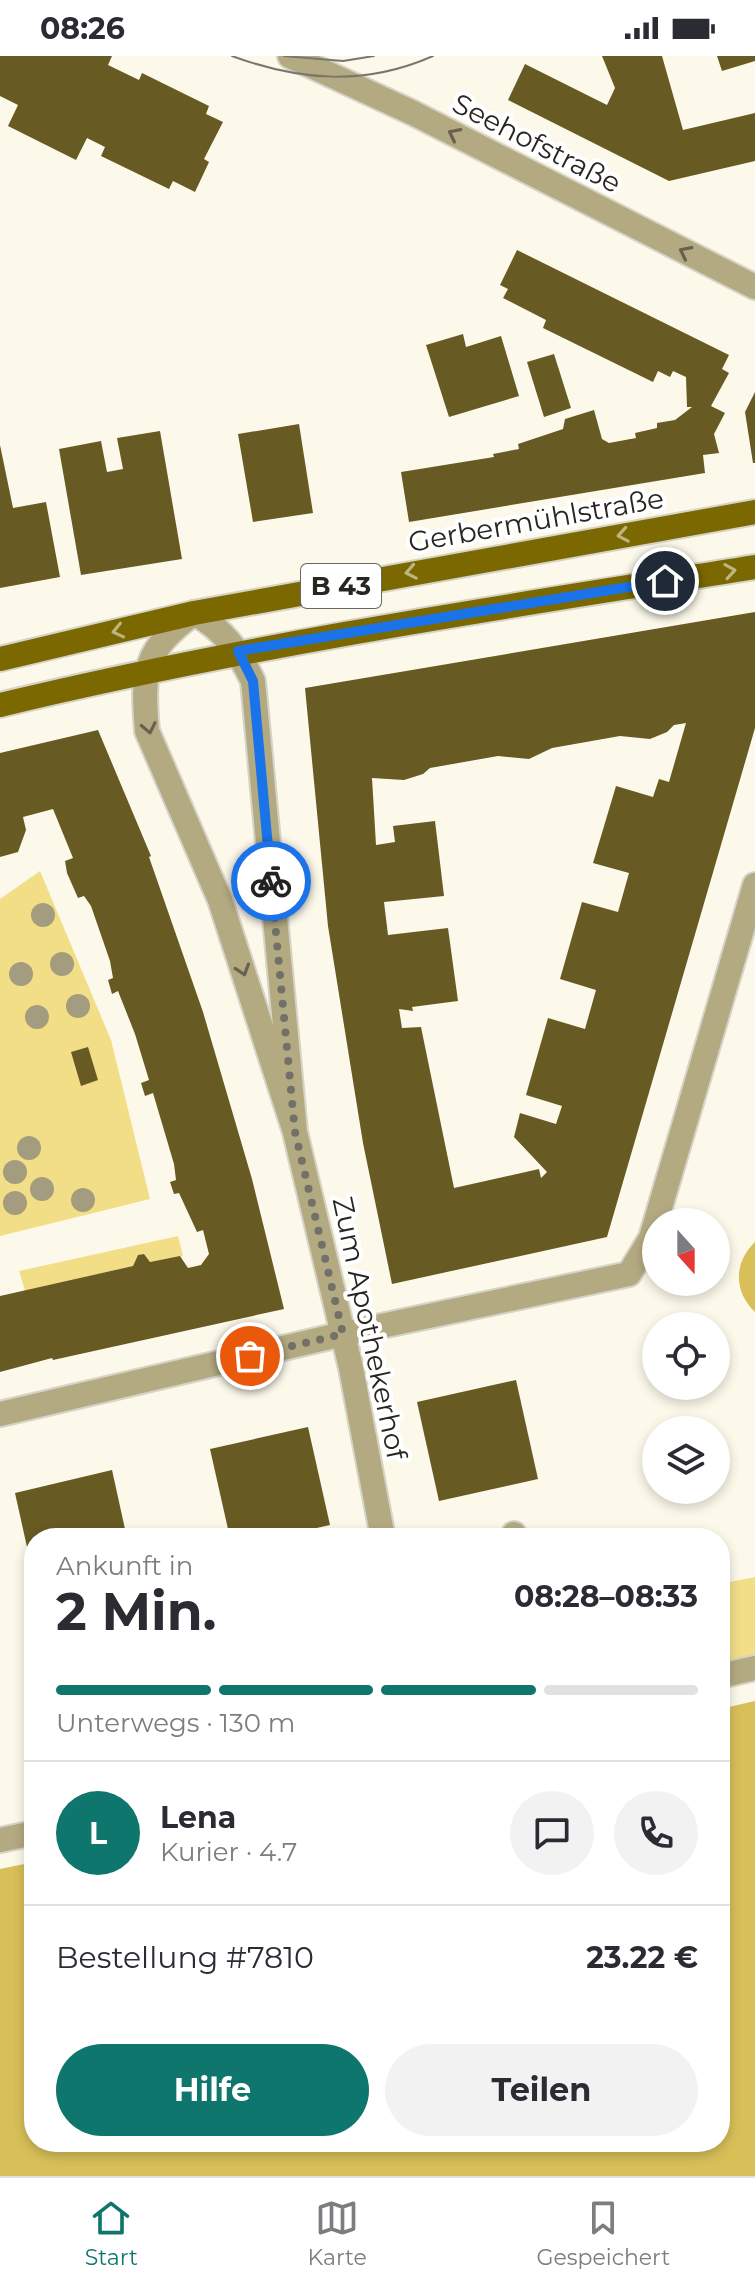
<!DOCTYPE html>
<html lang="de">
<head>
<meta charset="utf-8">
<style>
	body { margin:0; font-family:Montserrat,sans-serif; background:#f2f2f3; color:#2b2b33; height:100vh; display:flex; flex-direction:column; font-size:30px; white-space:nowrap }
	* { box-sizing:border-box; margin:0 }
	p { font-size:26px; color:#7c7c81 }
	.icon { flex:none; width:44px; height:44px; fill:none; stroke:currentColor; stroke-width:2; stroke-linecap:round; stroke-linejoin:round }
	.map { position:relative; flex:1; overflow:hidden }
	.details { position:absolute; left:24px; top:1472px; width:706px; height:624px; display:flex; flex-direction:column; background:#fff; border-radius:32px; box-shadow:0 4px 12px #0003 }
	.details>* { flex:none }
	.needle { width:52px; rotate:159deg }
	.fabs { position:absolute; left:642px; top:1152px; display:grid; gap:16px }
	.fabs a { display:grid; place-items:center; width:88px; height:88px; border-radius:50%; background:#fff; box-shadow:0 4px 12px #0003; font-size:40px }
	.pin { position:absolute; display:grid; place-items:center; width:68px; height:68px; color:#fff; margin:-34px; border:4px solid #fff; border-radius:50%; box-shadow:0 2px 8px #0007 }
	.courier { position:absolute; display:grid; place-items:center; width:80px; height:80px; margin:-40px; border:6px solid #1a73e8; border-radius:50%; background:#fff; color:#222; box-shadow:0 2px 10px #0007 }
	.head em { font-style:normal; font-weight:700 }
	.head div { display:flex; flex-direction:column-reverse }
	.head { display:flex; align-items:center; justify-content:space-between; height:136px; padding:0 32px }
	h1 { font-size:52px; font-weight:700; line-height:60px }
	.bar { display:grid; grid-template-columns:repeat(4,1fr); gap:12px 8px; align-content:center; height:96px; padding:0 32px }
	.bar i { height:10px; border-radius:6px; background:#e1e1e2 }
	.bar .active { background:#0f766e }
	.bar p { grid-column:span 4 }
	.line { display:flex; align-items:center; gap:20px; padding:0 32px; border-top:2px solid #e1e1e2 }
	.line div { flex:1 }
	.round { display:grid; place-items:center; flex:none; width:84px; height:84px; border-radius:42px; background:#f2f2f3 }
	.button { display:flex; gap:16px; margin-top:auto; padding:16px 32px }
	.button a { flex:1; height:92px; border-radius:48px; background:#0f766e; color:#fff; font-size:32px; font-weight:700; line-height:92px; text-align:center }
	.button a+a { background:#f2f2f3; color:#2b2b33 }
	.status { display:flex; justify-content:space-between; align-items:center; height:56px; padding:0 40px; background:#fff; direction:ltr }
	.status svg { height:22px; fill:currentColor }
	.dock { display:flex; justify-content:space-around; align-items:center; height:112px; border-top:2px solid #e1e1e2; background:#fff; font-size:22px; color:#7c7c81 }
	.dock a { display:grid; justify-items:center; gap:4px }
	.dock .active { color:#0f766e }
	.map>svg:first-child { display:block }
	.green { fill:#f3de88 }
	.water { fill:#d8bf58 }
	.building { fill:#675a23; fill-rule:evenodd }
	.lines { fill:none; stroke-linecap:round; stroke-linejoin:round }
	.minor-casing { stroke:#d6d3c7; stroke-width:28 }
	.major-casing { stroke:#d6d3c7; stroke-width:28 }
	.minor { stroke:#b4aa82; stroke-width:24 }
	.major { stroke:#7b6800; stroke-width:24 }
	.tram { stroke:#78766e; stroke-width:2 }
	.tree { fill:#a39c7f }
	.oneway { stroke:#67614d }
	.oneway2 { stroke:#bdb480 }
	.done { stroke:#727068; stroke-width:8; stroke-dasharray:0 14.4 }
	.route { stroke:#1a73e8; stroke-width:10 }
	.labels { text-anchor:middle; stroke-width:8; stroke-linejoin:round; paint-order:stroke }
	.shield { fill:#fff; stroke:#686764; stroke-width:2 }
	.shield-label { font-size:26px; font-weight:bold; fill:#282621 }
	.street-label { font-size:28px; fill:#282621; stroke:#fff }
</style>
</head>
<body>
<div class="status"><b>08:26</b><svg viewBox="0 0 49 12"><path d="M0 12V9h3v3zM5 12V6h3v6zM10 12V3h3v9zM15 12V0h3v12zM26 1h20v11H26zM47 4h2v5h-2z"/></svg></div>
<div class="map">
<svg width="755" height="2120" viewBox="0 0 755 2120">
	<rect width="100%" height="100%" fill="#fcf9eb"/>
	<!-- green -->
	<g class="green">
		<path d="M40 815 111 984 150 1143 0 1180V843Z"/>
		<path d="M178 1180 183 1200 150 1206 144 1198 138 1199 133 1210 25 1235 19 1215Z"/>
		<path d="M755 1521V1600L720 1608V1528Z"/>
	</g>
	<!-- water -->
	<g class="water">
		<path d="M755 1186V1256C734 1236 733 1207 755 1186Z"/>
		<path d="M755 1645V2120H0V1813L34 1806V2086H720V1653Z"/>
	</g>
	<!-- building -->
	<g class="building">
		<path d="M0 0H112L108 9 139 24 142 17 209 50 206 58 223 66 204 103 209 106 195 136 173 125 169 133 101 100 105 91 87 82 76 104 8 70 18 49 0 40Z"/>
		<path d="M602 0H662L683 74 755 57V105L669 125 508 44 525 8 607 49 615 32Z"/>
		<path d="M717 0H755V5L722 15Z"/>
		<path d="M517 194 729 299 722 313 729 317 711 350 725 357 714 378 719 397 703 399 705 417 409 466 401 416 494 401 493 398 519 393 518 388 563 373 565 363 594 354 602 383 609 387 636 382 635 377 657 372V367L675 364 692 351H687L686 321 673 315 670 321 658 315 653 326 543 272 546 264 503 242 508 233 500 229Z"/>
		<path d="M463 278 466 291 501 280 519 340 449 361 426 289Z"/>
		<path d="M554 298 571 352 544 361 527 306Z"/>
		<path d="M755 336V407H753L745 356Z"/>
		<path d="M299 368 313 457 253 466 238 378Z"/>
		<path d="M160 375 182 503 81 519 59 393 101 385 107 416 123 413 117 382Z"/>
		<path d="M0 389 13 452 46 446 60 521 0 532Z"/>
		<path d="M755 556V672L607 1181 392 1228 363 1087 328 870 305 632ZM686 667 669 726 659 723 653 741 616 730 593 807 629 817 618 856 582 846 560 923 596 934 585 973 548 962 526 1039 562 1050 556 1068 520 1057 514 1081 547 1116 541 1122 539 1113 454 1132 421 971 402 972 399 953 413 955 412 951 458 945 448 872 388 879 384 846 444 840 435 765 393 770 395 786 376 789 372 722 404 724 423 718 430 712 498 700 529 703 552 692 620 680 650 683 667 676 674 669Z"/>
		<path d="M98 674 151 800 149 801 203 956 252 1123 284 1253 53 1304 52 1302 0 1316V1240L133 1210 138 1199 144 1198 150 1206 180 1200 188 1212 201 1209 209 1198 203 1174 197 1176 179 1137 174 1138 170 1126 176 1124 174 1108 153 1037 145 1040 141 1027 149 1024 135 978 118 935 112 938 108 924 113 922 110 905 91 850 84 840 78 842 67 817 65 805 73 802 53 753 23 761 26 774 18 796 0 801V697Z"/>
		<path d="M88 991 98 1024 81 1030 71 996Z"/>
		<path d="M516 1324 538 1423 439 1445 417 1346Z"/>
		<path d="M308 1371 330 1469 272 1482H230L210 1393Z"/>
		<path d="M112 1414 127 1482H34L33 1518 15 1437Z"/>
	</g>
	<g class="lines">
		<!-- minor casing -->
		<g class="minor-casing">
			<g id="minor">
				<path d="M290 0 413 57 755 231"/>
				<path d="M295 1076 253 625C238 594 224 574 194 557 144 594 142 615 147 675L220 844 295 1076 351 1312 383 1482"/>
				<path d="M0 1358 343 1278 629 1218 651 1182 755 829"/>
				<path d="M514 1478 515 1482"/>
				<path d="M720 1620 755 1612"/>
				<path d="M0 1784 34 1777"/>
			</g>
		</g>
		<!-- major casing -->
		<g class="major-casing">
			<g id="major">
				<path d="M0 603 194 557 755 456"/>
				<path d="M0 649C249 589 502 551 755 511"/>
			</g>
		</g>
		<!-- minor -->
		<use href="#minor" class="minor"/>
		<!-- major -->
		<use href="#major" class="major"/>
		<!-- tram -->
		<g class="tram">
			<path d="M232 0C300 25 365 30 433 0"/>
			<path d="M284 0 343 5 374 0"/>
		</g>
	</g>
	<!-- trees -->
	<g class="tree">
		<circle cx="43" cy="859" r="12"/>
		<circle cx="62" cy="908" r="12"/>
		<circle cx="21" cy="918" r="12"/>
		<circle cx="78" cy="950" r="12"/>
		<circle cx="37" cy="961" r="12"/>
		<circle cx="29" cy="1092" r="12"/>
		<circle cx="15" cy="1116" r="12"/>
		<circle cx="42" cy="1133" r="12"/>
		<circle cx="83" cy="1144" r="12"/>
		<circle cx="15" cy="1147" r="12"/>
	</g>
	<!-- one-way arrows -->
	<defs><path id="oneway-chevron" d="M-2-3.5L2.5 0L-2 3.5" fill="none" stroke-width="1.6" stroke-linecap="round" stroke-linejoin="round" transform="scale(2)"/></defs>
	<g class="oneway">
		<use href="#oneway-chevron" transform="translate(454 78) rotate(-153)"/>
		<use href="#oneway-chevron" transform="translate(685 196) rotate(-153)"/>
		<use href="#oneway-chevron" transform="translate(149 672) rotate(78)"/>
		<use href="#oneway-chevron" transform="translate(243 914) rotate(72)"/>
	</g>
	<g class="oneway2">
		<use href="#oneway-chevron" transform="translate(623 479) rotate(170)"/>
		<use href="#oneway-chevron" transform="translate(730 515) rotate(-9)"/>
		<use href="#oneway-chevron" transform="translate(411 516) rotate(169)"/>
		<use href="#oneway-chevron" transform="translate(118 575) rotate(167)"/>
	</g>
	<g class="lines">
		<!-- done -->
		<path class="done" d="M250 1300 343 1278 295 1076 271 825"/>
		<!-- route -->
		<path class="route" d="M271 825 253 625 238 595 665 525"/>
	</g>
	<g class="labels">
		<!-- shield labels -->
		<rect class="shield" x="301" y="508" width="80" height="44" rx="6"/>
		<g class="shield-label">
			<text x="341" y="539">B 43</text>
		</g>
		<!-- street labels -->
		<g class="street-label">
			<text transform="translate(537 87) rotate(27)" y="10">Seehofstraße</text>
			<text transform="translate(536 464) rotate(-10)" y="10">Gerbermühlstraße</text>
			<text transform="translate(370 1272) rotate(78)" y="10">Zum Apothekerhof</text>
		</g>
	</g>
</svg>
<div class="fabs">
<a><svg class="needle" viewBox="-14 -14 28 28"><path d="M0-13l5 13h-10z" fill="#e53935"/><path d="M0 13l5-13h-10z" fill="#7c7c81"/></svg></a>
<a><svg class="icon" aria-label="locate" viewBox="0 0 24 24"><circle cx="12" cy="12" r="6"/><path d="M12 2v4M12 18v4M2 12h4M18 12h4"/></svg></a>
<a><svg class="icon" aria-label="layers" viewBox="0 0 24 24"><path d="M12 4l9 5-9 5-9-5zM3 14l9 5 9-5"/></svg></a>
</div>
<div class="pin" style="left:250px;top:1300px;background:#ea580c"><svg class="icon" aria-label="bag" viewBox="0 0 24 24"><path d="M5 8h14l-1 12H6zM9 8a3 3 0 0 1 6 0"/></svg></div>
<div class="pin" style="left:665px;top:525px;background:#1f2937"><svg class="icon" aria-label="home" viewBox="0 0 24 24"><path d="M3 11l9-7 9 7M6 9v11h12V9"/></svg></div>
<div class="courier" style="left:271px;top:825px"><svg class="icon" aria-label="bike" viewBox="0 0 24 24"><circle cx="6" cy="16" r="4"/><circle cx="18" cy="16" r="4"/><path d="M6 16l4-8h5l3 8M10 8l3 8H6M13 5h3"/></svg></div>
<section class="details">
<div class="head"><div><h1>2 Min.</h1><p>Ankunft in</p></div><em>08:28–08:33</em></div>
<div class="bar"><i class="active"></i><i class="active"></i><i class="active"></i><i></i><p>Unterwegs · 130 m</p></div>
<div class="line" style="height:144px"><b class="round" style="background:#0f766e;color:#fff">L</b><div><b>Lena</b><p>Kurier · 4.7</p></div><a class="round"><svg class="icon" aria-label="chat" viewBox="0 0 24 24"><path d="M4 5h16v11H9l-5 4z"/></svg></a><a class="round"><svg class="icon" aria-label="phone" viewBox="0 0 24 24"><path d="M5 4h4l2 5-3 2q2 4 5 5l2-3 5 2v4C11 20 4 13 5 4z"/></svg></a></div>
<div class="line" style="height:104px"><div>Bestellung #7810</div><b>23.22 €</b></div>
<div class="button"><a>Hilfe</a><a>Teilen</a></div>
</section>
</div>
<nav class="dock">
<a class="active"><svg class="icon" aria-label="home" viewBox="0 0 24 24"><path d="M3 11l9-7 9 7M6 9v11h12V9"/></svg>Start</a>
<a><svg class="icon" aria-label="map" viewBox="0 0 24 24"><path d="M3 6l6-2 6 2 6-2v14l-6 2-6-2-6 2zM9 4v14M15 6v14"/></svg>Karte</a>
<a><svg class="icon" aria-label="saved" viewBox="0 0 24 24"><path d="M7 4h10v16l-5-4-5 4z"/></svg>Gespeichert</a>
</nav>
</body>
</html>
